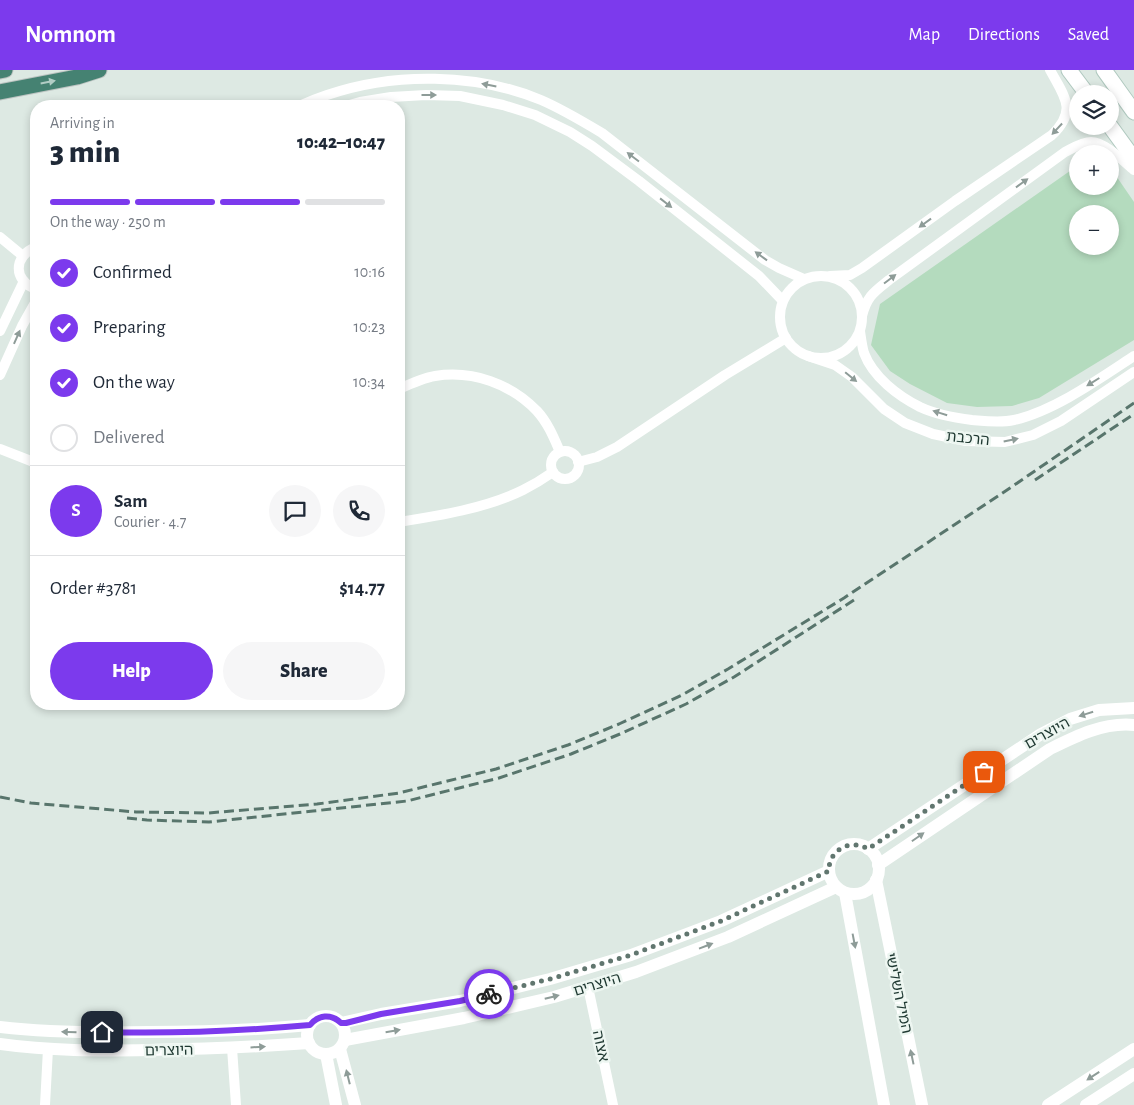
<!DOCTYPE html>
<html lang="en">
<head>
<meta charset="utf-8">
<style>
	body { margin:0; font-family:"Alegreya Sans","Noto Sans Hebrew",sans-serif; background:#f6f6f7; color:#1f2937; height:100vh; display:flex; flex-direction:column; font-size:19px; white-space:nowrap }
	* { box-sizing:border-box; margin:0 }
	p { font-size:16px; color:#747a83 }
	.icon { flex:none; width:28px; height:28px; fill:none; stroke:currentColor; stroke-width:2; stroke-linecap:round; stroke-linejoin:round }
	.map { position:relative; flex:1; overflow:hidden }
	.details { position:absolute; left:30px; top:30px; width:375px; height:610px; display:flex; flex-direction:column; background:#fff; border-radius:20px; box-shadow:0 2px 8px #0003 }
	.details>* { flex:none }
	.buttons { position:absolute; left:1069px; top:15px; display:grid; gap:10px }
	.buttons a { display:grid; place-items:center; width:50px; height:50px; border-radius:50%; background:#fff; box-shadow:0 2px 8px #0003; font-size:25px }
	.pin { position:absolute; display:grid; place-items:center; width:42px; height:42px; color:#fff; margin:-21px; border-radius:10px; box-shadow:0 2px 8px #0006 }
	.courier { position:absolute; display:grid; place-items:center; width:50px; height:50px; margin:-25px; border:4px solid #7c3aed; border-radius:50%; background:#fff; color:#222; box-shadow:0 1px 6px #0007 }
	.overview em { font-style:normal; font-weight:800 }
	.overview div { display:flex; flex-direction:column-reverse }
	.overview { display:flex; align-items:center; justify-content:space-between; height:85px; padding:0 20px }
	h1 { font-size:32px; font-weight:800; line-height:38px }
	.bar { display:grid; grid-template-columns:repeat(4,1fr); gap:8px 5px; align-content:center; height:60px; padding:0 20px }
	.bar i { height:6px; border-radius:4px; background:#e0e1e3 }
	.bar .selected { background:#7c3aed }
	.bar p { grid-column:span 4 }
	.line { display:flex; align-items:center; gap:12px; padding:0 20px; border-top:1px solid #e0e1e3 }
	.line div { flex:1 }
	.round { display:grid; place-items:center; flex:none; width:52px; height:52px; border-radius:26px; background:#f6f6f7 }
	ol { padding:0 20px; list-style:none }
	li { display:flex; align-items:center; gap:15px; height:55px }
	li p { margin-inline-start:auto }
	li .icon { padding:5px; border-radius:50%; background:#7c3aed; color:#fff; stroke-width:4 }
	li:last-child { color:#747a83 }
	li i { width:28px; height:28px; border:2px solid #e0e1e3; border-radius:50% }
	.primary-button { display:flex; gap:10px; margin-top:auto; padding:10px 20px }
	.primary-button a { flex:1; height:58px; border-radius:30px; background:#7c3aed; color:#fff; font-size:20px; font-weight:800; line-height:58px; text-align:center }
	.primary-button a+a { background:#f6f6f7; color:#1f2937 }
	header { display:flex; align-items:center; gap:30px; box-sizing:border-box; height:70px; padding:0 25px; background:#7c3aed; color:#fff }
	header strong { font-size:24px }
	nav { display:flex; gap:28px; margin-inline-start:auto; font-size:18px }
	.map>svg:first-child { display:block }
	.green { fill:#b4dbbe; fill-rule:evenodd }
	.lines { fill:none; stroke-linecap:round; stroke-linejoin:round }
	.secondary-casing { stroke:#b0c9bf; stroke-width:17 }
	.trunk-casing { stroke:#bcc3c1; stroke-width:17 }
	.minor { stroke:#fff; stroke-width:10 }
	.tertiary { stroke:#fff; stroke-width:12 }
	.secondary { stroke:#fff; stroke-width:15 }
	.trunk { stroke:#458272; stroke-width:15 }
	.rail { stroke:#58756c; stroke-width:3; stroke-dasharray:10 5; stroke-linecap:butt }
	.oneway { fill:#b2cdc5 }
	.oneway2 { fill:#8e9c98 }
	.done { stroke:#61766f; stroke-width:5; stroke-dasharray:0 9 }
	.route { stroke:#7c3aed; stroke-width:6 }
	.labels { text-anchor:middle; stroke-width:5; stroke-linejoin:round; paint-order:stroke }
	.street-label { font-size:15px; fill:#1e3831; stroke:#edf6f1 }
</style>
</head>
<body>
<header>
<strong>Nomnom</strong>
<nav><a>Map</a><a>Directions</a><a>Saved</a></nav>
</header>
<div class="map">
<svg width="1134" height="1035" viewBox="0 0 1134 1035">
	<rect width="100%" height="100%" fill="#dde9e3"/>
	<!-- green -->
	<path class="green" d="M1077 96 1078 116H1110V97L1134 132V270L1039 328 1012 336 977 337 947 333 910 314 890 301 871 275 880 234ZM1078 144H1110V176H1078Z"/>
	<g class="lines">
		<!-- secondary casing -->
		<g class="secondary-casing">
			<g id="secondary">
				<path d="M1069 0 1087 24"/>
				<path d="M1104 0 1134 42"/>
				<path d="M1110 56 1134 89"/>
			</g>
		</g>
		<!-- trunk casing -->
		<g class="trunk-casing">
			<g id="trunk">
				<path d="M0 1 5 0"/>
				<path d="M0 22 77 7 99 0"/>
			</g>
		</g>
		<!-- minor -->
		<g class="minor">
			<path d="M299 36C308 32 318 28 327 25 394 2 476 3 541 30 562 39 582 51 602 63L765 190 779 198 804 209"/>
			<path d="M346 36 360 32 391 27 426 25 460 26 503 35 535 45 570 62 592 76 639 111 759 206 783 231"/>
			<path d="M0 167 23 186"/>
			<path d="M36 177C13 186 13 211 36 219"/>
			<circle cx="821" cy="247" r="41"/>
			<path d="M830 206 850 205 862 198 955 131 1052 65C1078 40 1064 26 1050 0"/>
			<path d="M862 246C867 226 874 222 889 210L1065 82C1073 78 1082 72 1091 72 1105 72 1124 92 1134 100"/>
			<path d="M0 261 24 211"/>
			<path d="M860 261C861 268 862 276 864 283 873 307 898 326 920 337 935 344 956 348 972 350 985 351 1000 353 1014 350 1054 341 1099 309 1134 286"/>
			<path d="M808 286 835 295 852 307 884 339 905 353 933 364 966 371 1005 372 1033 365 1061 351 1134 302"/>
			<path d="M0 305 22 256 36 231"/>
			<path d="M399 319C410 314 423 308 435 306 473 300 511 314 537 341 548 353 554 368 560 382"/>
			<path d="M0 379 36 393"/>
			<circle cx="565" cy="395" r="14"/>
			<path d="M578 392 597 387 617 377 725 305 786 268"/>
			<path d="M399 452C438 446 487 438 523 420 533 415 543 409 553 402"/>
			<path d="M588 917 613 1035"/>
			<path d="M232 978 236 1035"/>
			<path d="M45 1035 48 979"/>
		</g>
		<!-- tertiary -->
		<g class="tertiary">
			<circle cx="854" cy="799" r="25"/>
			<path d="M868 779 1041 664 1070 649 1099 640 1134 638"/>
			<path d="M878 795 1050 679C1076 666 1104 652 1134 655"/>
			<path d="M876 810 922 1035"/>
			<path d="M845 823 884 1035"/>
			<circle cx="326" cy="965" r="19"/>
			<path d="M341 953 381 944 460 931 550 909 631 885 721 851 829 801"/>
			<path d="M0 957C49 963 99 963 149 962 203 962 256 960 310 955"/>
			<path d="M345 970 464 948 554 927 636 902 728 867 836 817"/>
			<path d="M0 974C49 981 99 981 149 980 202 979 255 977 309 973"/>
			<path d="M340 979 355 1035"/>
			<path d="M326 984 336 1035"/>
			<path d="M1048 1035 1134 979"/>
			<path d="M1086 1035 1134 1004"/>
		</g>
		<!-- secondary -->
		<use href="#secondary" class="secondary"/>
		<!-- trunk -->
		<use href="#trunk" class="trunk"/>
		<!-- rail -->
		<g class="rail">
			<path d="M1035 410 1134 344"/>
			<path d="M0 727 31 733 136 742 208 743 317 734 399 723 496 699 568 675 619 654 682 625 728 599 844 528 1010 418 1134 333"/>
			<path d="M127 748 147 750 209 752 313 741 407 731 499 708 571 684 620 664 686 634 734 607 854 530"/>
		</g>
	</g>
	<!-- one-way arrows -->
	<defs><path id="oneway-solid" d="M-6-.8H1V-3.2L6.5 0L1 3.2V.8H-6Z" transform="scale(1.25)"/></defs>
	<use class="oneway" href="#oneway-solid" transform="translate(48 12) rotate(-11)"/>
	<g class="oneway2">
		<use href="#oneway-solid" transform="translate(489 15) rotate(-169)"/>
		<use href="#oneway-solid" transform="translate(429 25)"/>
		<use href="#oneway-solid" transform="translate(1057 59) rotate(133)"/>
		<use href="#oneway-solid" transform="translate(633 87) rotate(-143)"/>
		<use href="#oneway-solid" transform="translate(1022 113) rotate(-36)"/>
		<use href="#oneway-solid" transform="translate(666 133) rotate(38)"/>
		<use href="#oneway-solid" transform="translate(925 153) rotate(144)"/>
		<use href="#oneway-solid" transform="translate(761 186) rotate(-144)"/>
		<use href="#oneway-solid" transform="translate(890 209) rotate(-37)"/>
		<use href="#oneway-solid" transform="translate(17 267) rotate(-66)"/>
		<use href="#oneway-solid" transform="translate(851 307) rotate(39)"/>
		<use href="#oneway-solid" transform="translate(1093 312) rotate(148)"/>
		<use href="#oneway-solid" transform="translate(940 343) rotate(-163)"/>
		<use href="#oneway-solid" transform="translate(1011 370) rotate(-12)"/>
		<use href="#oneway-solid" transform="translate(1086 644) rotate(163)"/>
		<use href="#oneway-solid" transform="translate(918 767) rotate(-35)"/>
		<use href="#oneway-solid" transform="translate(854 871) rotate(79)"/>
		<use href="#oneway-solid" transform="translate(706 876) rotate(-21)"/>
		<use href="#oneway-solid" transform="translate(552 927) rotate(-14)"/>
		<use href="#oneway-solid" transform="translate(393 961) rotate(-10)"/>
		<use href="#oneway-solid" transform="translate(69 962) rotate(-178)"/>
		<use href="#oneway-solid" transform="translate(258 977) rotate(-3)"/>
		<use href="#oneway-solid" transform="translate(912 987) rotate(-102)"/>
		<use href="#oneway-solid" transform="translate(1093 1006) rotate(147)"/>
		<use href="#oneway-solid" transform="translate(348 1007) rotate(-104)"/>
	</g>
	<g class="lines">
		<!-- done -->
		<path class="done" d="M489 924 550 909 631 885 721 851 829 801C828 780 851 768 868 779L984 702"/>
		<!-- route -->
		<path class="route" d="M102 962C171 964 241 961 310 955 318 945 331 943 341 953H346L381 944 460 931 489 924"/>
	</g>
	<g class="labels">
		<!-- street labels -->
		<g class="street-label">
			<text transform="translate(968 368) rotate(6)" y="5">הרכבת</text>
			<text transform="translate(1047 663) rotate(-29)" y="5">היוצרים</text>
			<text transform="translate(597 914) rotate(-17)" y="5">היוצרים</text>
			<text transform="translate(899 923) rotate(78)" y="5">המיל השלישי</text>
			<text transform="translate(601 976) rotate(78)" y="5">אצוה</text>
			<text transform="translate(169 980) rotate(-1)" y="5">היוצרים</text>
		</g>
	</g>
</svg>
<div class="buttons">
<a><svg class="icon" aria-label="layers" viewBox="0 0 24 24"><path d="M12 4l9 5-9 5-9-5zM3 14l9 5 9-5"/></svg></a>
<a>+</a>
<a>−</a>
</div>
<div class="pin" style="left:984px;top:702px;background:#ea580c"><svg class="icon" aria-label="bag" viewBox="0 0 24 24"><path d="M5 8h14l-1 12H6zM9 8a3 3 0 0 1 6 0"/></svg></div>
<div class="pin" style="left:102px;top:962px;background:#1f2937"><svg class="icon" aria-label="home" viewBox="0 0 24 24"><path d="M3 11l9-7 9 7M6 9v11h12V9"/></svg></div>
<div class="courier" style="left:489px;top:924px"><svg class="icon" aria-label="bike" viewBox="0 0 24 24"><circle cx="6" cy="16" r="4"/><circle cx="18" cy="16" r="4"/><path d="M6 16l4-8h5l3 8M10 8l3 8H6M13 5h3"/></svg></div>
<section class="details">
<div class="overview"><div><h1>3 min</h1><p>Arriving in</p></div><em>10:42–10:47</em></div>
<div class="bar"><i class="selected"></i><i class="selected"></i><i class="selected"></i><i></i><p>On the way · 250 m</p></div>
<ol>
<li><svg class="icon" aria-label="check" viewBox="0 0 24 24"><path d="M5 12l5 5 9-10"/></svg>Confirmed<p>10:16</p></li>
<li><svg class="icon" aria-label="check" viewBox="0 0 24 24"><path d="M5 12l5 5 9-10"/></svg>Preparing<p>10:23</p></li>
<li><svg class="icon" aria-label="check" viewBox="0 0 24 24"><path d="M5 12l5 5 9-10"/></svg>On the way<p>10:34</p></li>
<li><i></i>Delivered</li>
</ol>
<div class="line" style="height:90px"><b class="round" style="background:#7c3aed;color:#fff">S</b><div><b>Sam</b><p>Courier · 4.7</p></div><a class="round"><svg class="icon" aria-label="chat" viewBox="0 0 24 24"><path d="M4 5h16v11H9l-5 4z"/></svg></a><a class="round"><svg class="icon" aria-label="phone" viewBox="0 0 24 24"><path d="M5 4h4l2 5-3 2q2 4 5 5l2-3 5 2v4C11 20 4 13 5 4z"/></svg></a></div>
<div class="line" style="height:65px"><div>Order #3781</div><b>$14.77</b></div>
<div class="primary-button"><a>Help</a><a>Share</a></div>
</section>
</div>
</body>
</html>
